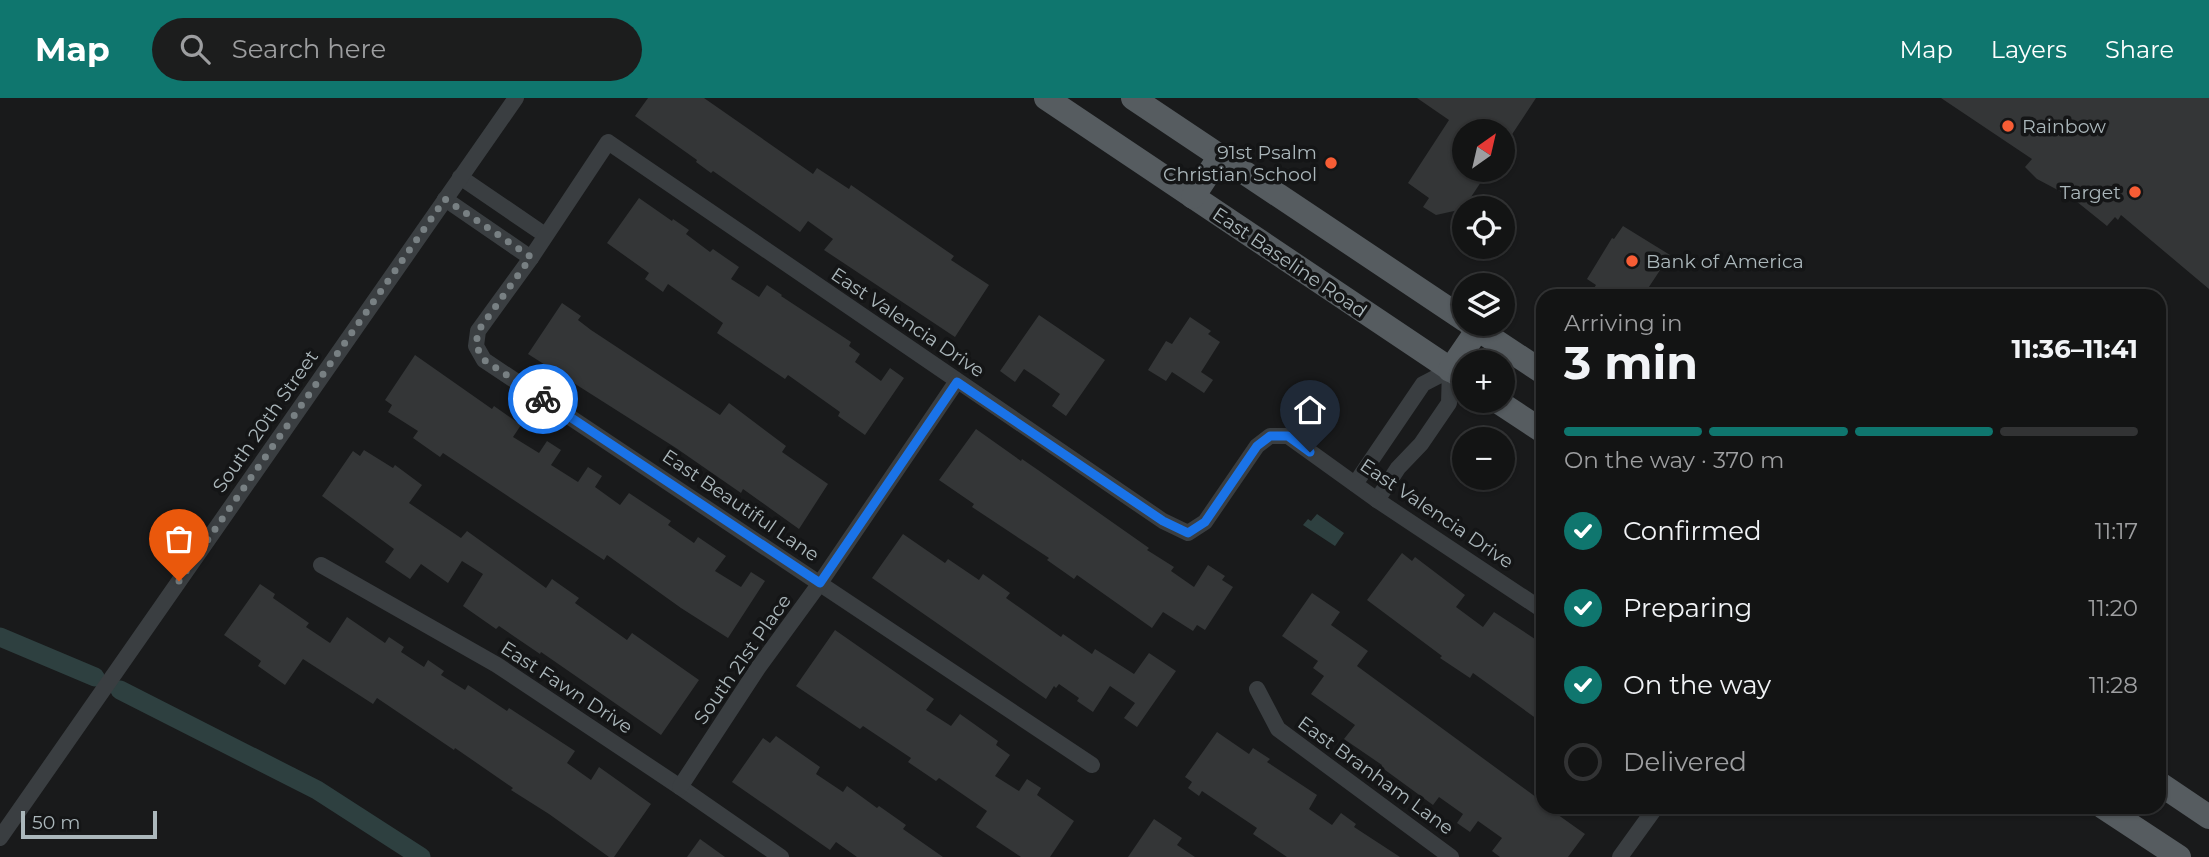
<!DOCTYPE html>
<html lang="en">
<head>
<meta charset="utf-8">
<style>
	body { margin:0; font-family:Montserrat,sans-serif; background:#1c1d1d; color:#f1f3f6; height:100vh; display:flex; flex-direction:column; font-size:26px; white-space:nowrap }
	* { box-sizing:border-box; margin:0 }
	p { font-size:23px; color:#9d9ea0 }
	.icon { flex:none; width:38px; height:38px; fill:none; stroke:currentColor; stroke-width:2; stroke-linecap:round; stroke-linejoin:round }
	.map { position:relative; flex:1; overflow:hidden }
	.drawer { position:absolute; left:1536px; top:191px; width:630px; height:525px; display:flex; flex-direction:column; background:#131414; border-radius:21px; box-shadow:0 2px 5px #0004,0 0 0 2px #323334 }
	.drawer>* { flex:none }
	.needle { width:46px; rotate:34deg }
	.buttons { position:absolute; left:1452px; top:21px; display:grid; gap:14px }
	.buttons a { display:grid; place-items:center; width:63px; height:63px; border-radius:50%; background:#131414; box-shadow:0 2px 5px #0004,0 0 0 2px #323334; font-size:35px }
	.scale { position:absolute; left:21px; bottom:18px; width:136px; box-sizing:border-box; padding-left:7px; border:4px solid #abb7bb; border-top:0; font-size:19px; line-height:24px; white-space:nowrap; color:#abb7bb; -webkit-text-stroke:5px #141516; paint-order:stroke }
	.pin { position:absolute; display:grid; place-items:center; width:60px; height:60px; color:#fff; margin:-72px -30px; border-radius:50% 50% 50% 0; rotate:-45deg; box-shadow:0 0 7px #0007 }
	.pin .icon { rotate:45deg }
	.courier { position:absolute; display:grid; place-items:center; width:70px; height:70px; margin:-35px; border:5px solid #1a73e8; border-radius:50%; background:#fff; color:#222; box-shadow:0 2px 9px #0007 }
	.overview em { font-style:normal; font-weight:700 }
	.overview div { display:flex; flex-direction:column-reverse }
	.overview { display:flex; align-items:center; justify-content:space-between; height:119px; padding:0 28px }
	h1 { font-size:46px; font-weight:700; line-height:52px }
	.bar { display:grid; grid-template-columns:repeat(4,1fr); gap:10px 7px; align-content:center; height:84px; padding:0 28px }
	.bar i { height:9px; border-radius:5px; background:#323334 }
	.bar .selected { background:#0f766e }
	.bar p { grid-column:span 4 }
	ol { padding:0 28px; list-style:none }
	li { display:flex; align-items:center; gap:21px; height:77px }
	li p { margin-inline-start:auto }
	li .icon { padding:7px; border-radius:50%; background:#0f766e; color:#fff; stroke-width:4 }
	li:last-child { color:#9d9ea0 }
	li i { width:38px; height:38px; border:4px solid #323334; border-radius:50% }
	header { display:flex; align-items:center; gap:42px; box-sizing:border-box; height:98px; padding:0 35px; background:#0f766e; color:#fff }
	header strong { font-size:33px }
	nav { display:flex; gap:38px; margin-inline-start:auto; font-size:24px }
	.search { width:490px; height:63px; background:#1c1d1d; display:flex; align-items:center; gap:18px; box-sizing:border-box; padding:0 24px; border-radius:38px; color:#9d9ea0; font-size:26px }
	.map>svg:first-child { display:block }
	.water { fill:#2e4040 }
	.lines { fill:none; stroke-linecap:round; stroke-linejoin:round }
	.canal { stroke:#2e4040; stroke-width:19 }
	.building { fill:#343637 }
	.minor { stroke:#3a3e41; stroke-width:16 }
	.primary { stroke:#565c60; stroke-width:24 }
	.done { stroke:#788083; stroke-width:7; stroke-dasharray:0 12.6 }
	.route { stroke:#1a73e8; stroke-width:9 }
	.poi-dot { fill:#f75d35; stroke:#141516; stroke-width:2.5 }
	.labels { text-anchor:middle; stroke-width:7; stroke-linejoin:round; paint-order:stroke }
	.poi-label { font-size:19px; fill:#abb7bb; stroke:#141516; text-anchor:start }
	.street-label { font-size:19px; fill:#abb7bb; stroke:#141516 }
</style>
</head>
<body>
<header>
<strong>Map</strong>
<div class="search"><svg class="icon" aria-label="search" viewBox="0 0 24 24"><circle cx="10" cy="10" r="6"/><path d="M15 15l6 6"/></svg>Search here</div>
<nav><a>Map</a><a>Layers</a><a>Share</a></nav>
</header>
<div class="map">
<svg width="2209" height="759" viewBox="0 0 2209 759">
	<rect width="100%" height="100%" fill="#191a1b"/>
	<!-- water -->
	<path class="water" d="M1317 416 1344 435 1335 448 1303 427 1308 421 1311 423Z"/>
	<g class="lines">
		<!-- canal -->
		<g class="canal">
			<path d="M0 539 95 579"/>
			<path d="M120 592 317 692 421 759"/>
		</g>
	</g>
	<!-- building -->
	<g class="building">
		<path d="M648 0H704L813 76 817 70 849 91 851 87 954 158 951 162 989 187 955 239 824 152 833 141 808 123 800 134 713 73 711 75 696 64 697 62 635 18Z"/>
		<path d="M1417 0H1536L1503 50V33H1465V72H1489L1463 111 1436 117 1423 109 1429 100 1408 85 1449 22Z"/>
		<path d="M1941 0H2209V191L2121 117 2118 122 2115 119 2107 128 2071 99 2037 81 2025 69 2032 61Z"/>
		<path d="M639 100 672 123 673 121 689 132 686 136 710 154 713 151 739 169 731 181 759 199 767 187 782 197 781 198 851 244 849 248 860 256 855 264 881 283 890 270 904 280 865 337 838 318 840 314 788 277 785 281 717 235 723 225 668 186 663 194 645 181 649 175 607 145Z"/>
		<path d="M1623 128 1670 157 1643 198H1589L1596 187 1587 181 1612 140 1614 141Z"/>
		<path d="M562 205 581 218 578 222 591 232 720 317 729 305 786 348 782 354 828 386 799 431 743 391 741 395 676 350 528 256Z"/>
		<path d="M1039 217 1105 262 1066 318 1052 308 1060 296 1036 279 1024 271 1015 284 1000 273Z"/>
		<path d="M1190 219 1211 233 1208 236 1220 244 1201 274 1213 282 1204 295 1172 274 1166 283 1148 272 1166 243 1172 246Z"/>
		<path d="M415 257 492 311 494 308 521 327 513 339 539 355 547 343 561 352 551 367 578 384 588 369 602 378 595 389 620 407 629 395 671 423 668 427 694 445 698 439 726 458 715 473 741 489 751 474 765 483 728 540 681 510 607 457 604 462 443 355 440 359 413 340 418 333 388 314 392 307 385 302Z"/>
		<path d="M976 331 1021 363 1022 361 1038 372 1149 450 1147 452 1174 469 1171 473 1194 489 1208 467 1225 478 1222 482 1233 489 1205 532 1197 527 1193 533 1163 514 1152 530 1077 477 1074 481 1047 462 1049 460 972 409 974 406 939 382Z"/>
		<path d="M364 352 393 370 395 367 422 387 409 405 461 440 467 433 546 490 552 481 579 500 575 505 627 542 632 535 699 582 661 637 541 554 540 556 499 528 496 531 463 508 483 476 462 463 448 485 421 466 410 481 385 464 394 451 322 398 353 353 360 358Z"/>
		<path d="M903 436 945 465 948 461 979 482 983 476 1010 495 1006 500 1061 539 1063 536 1092 556 1095 551 1134 576 1149 555 1176 573 1137 629 1124 620 1135 605 1110 588 1093 614 1077 603 1079 600 1059 586 1056 590 1054 588 1046 601 872 480Z"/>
		<path d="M1402 455 1412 463 1415 459 1465 497 1456 509 1483 529 1494 514 1544 547V626L1473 575 1470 580 1440 560 1442 558 1367 502Z"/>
		<path d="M260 486 275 496 273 500 309 525 306 529 330 545 347 519 385 545 389 539 404 549 401 554 424 569 428 562 444 573 441 577 465 592 468 587 507 613 509 610 575 653 567 665 591 682 599 669 651 706 614 759H609L549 716 511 692 513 690 455 650 454 652 377 600 373 606 303 561 285 587 258 568 261 563 224 537Z"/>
		<path d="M1312 495 1340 514 1331 527 1368 553 1357 568 1544 705V709H1547L1585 736 1568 759H1500L1492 753 1502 740 1478 723 1470 734 1457 725 1463 716 1439 699 1433 707 1381 669 1382 667 1344 641 1355 627 1311 596 1324 578 1313 570 1318 563 1282 538Z"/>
		<path d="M835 532 934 601 926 612 951 628 960 616 998 643 996 647 1010 657 995 678 1019 693 1027 681 1041 690 1037 697 1074 723 1050 759H1021L976 729 987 713 939 680 936 683 908 664 911 660 863 628 860 631 796 588Z"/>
		<path d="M1217 634 1249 656 1253 650 1270 661 1267 664 1317 697 1309 711 1332 727 1341 715 1356 726 1354 729 1400 759H1287L1253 736 1257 730 1202 693 1199 698 1188 690 1192 684 1185 679Z"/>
		<path d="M776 638 820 669 816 676 843 694 847 688 877 710 879 708 906 727 903 731 943 759H857L836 744 830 752 732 684 763 640 770 645Z"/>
		<path d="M1154 721 1182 740 1177 747 1195 759H1128Z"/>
		<path d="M700 741 725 759H687Z"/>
	</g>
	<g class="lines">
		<!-- minor -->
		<g class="minor">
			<path d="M460 79 545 137"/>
			<path d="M445 101 531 160"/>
			<path d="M1355 386 1423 286 1450 272 1449 305 1421 346 1398 370 1377 402"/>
			<path d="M321 467 497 567 680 689 781 759"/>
			<path d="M1257 591 1278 631 1451 759"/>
			<path d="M1092 667 484 262 476 248 478 233 531 160 608 44 1163 423 1188 435 1205 424 1257 348 1270 338H1288L1377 402 1544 513"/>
			<path d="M680 689 758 570 820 485 957 283"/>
			<path d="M0 740 516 0"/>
			<path d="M1620 759 1656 709"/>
		</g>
		<!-- primary -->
		<g class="primary">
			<path d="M1046 0 1465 281"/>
			<path d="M1133 0 1465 222"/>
			<path d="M1193 99 1220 58"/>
			<path d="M1470 226 1544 275"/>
			<path d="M1450 272 1478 231"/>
			<path d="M1497 303 1544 334"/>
			<path d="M2160 686 2209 719"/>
			<path d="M2103 709 2179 759"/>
		</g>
	</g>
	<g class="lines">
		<!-- done -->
		<path class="done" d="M179 483 445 101 531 159 478 233 476 248 484 262 543 301"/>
		<!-- route -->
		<path class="route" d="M543 301 820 485 957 284 1163 423 1188 435 1205 424 1257 348 1270 338H1288L1310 354"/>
	</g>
	<!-- markers -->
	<g class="poi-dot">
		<circle cx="2008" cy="28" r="7"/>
		<circle cx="1331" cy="65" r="7"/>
		<circle cx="2135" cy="94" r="7"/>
		<circle cx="1632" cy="163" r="7"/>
	</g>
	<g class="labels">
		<!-- poi labels -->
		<g class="poi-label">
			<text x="2022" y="35">Rainbow</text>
			<text x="1317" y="61" text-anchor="end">91st Psalm<tspan x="1317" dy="22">Christian School</tspan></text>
			<text x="2121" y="101" text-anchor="end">Target</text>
			<text x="1646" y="170">Bank of America</text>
		</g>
		<!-- street labels -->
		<g class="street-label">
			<text transform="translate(1290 164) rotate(34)" y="7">East Baseline Road</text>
			<text transform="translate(908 224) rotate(34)" y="7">East Valencia Drive</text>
			<text transform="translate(265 323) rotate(-55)" y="7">South 20th Street</text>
			<text transform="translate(741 407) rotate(34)" y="7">East Beautiful Lane</text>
			<text transform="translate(1437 415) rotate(34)" y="7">East Valencia Drive</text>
			<text transform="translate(742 561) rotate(-55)" y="7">South 21st Place</text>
			<text transform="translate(567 589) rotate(33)" y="7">East Fawn Drive</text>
			<text transform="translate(1376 677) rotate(36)" y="7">East Branham Lane</text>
		</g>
	</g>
</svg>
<div class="buttons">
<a><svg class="needle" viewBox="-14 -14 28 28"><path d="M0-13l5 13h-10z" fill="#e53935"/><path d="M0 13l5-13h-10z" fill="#9d9ea0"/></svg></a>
<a><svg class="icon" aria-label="locate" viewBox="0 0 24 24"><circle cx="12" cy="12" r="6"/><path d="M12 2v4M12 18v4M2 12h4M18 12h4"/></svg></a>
<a><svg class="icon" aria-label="layers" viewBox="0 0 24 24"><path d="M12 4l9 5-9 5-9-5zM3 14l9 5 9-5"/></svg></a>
<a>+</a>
<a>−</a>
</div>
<div class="scale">50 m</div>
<div class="pin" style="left:179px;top:483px;background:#ea580c"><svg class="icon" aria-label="bag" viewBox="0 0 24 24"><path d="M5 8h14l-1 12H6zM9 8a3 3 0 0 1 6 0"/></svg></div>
<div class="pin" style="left:1310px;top:354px;background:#1f2937"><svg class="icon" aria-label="home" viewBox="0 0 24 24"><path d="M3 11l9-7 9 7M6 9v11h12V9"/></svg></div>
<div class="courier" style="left:543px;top:301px"><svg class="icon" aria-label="bike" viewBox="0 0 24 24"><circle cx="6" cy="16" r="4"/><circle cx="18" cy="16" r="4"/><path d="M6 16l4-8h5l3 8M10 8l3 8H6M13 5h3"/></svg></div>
<section class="drawer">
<div class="overview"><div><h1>3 min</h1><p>Arriving in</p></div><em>11:36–11:41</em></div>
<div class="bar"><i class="selected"></i><i class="selected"></i><i class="selected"></i><i></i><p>On the way · 370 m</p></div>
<ol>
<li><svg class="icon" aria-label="check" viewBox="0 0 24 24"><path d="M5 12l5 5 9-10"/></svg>Confirmed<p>11:17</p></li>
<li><svg class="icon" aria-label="check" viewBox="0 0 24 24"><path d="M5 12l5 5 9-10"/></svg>Preparing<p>11:20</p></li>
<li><svg class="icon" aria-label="check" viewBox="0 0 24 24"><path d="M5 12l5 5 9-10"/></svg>On the way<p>11:28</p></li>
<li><i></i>Delivered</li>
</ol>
</section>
</div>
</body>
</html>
